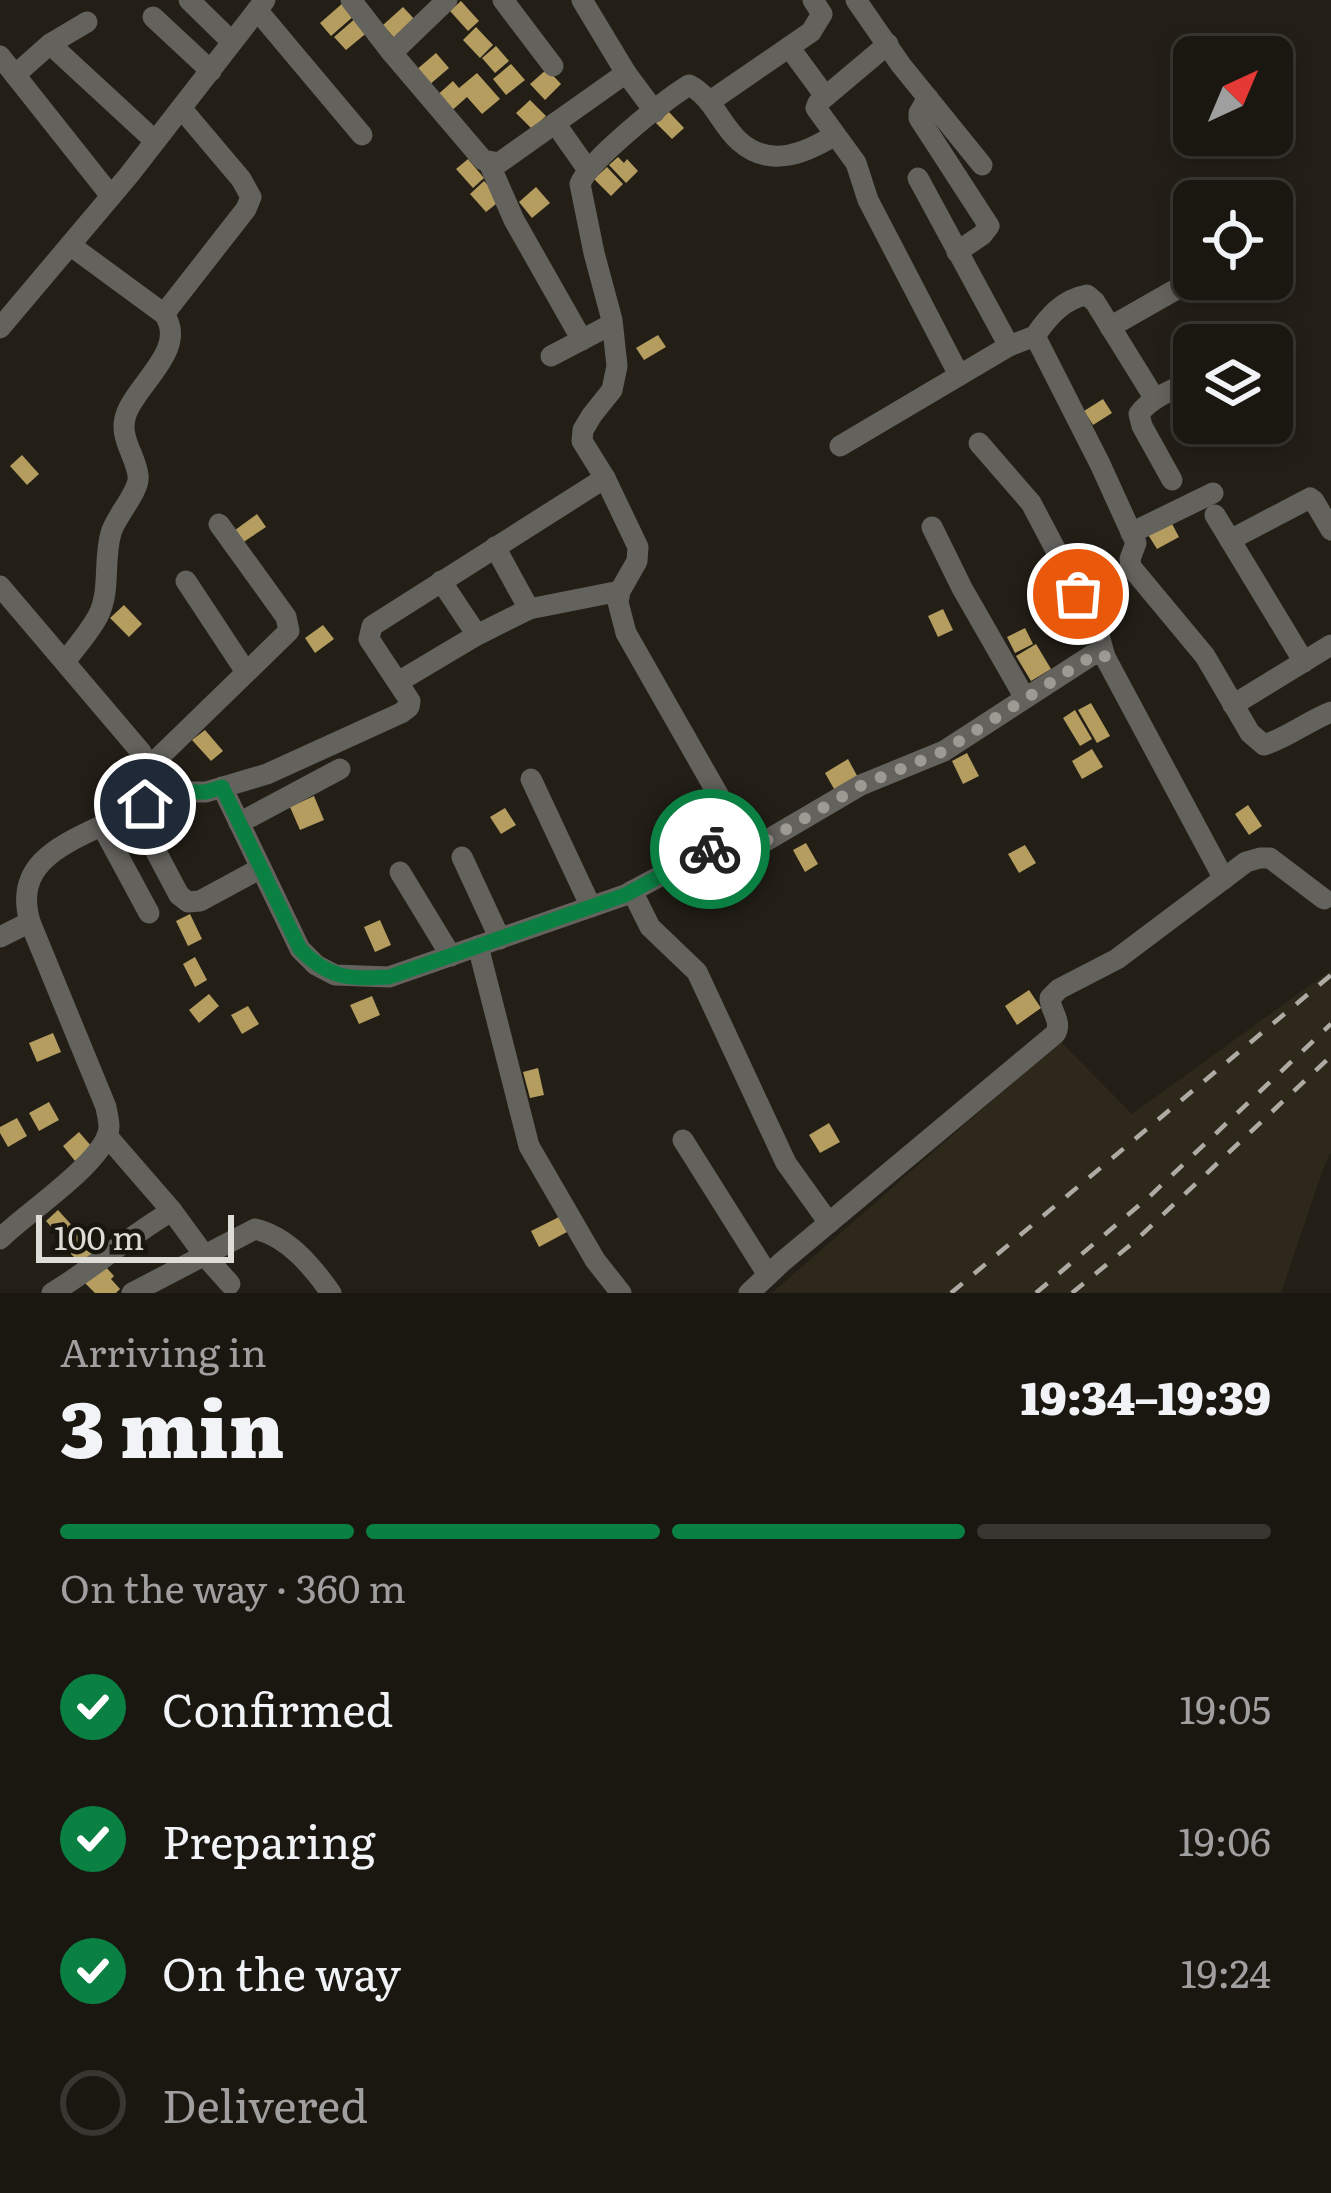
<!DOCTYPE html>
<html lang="en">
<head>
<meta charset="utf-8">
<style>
	body { margin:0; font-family:Literata,serif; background:#27241f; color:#f1f3f6; height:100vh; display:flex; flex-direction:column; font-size:45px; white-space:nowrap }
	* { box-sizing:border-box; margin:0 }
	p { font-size:39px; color:#9f9f9f }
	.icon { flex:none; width:66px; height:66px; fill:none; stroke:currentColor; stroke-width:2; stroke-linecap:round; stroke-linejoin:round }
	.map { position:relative; height:1293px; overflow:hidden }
	.side { display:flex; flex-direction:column; background:#1a1711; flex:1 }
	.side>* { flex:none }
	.needle { width:78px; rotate:44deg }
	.buttons { position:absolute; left:1173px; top:36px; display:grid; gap:24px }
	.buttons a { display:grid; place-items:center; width:120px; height:120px; border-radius:18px; background:#1a1711; box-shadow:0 6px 18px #0003,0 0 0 3px #383631; font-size:60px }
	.scale { position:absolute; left:36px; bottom:30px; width:198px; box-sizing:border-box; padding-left:12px; border:6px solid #dedcd6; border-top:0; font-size:33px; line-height:42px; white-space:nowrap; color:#dedcd6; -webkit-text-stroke:9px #19160e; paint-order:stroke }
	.pin { position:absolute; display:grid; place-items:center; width:102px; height:102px; color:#fff; margin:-51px; border:6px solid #fff; border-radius:50%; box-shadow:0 3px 12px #0007 }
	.courier { position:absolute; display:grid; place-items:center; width:120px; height:120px; margin:-60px; border:9px solid #0b8043; border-radius:50%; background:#fff; color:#222; box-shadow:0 3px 15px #0007 }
	.summary em { font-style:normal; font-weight:800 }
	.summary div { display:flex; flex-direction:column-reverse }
	.summary { display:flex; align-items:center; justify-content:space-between; height:204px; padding:0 60px }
	h1 { font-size:78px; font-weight:800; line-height:90px }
	.bar { display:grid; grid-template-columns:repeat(4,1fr); gap:18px 12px; align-content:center; height:144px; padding:0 60px }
	.bar i { height:15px; border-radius:9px; background:#383631 }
	.bar .current { background:#0b8043 }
	.bar p { grid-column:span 4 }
	ol { padding:0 60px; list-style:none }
	li { display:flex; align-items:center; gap:36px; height:132px }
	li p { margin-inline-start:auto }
	li .icon { padding:12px; border-radius:50%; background:#0b8043; color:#fff; stroke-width:4 }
	li:last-child { color:#9f9f9f }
	li i { width:66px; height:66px; border:6px solid #383631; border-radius:50% }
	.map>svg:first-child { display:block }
	.built { fill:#2e281a }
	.building { fill:#b49d5f }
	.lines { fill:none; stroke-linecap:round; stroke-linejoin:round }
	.minor { stroke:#63625d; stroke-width:21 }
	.rail { stroke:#adaba4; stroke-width:4.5; stroke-dasharray:15 15; stroke-linecap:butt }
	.done { stroke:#9d9a93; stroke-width:12; stroke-dasharray:0 21.6 }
	.route { stroke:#0b8043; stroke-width:15 }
</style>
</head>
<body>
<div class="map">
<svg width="1331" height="1293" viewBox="0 0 1331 1293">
	<rect width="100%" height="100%" fill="#231f17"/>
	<!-- built -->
	<path class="built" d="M1331 970V1152L1322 1172 1281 1293H772L1060 1041 1132 1114Z"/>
	<!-- building -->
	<g class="building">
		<path d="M461 1 479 21 468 31 450 11Z"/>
		<path d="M344 2 355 15 331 36 320 23Z"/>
		<path d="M403 7 417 22 396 40 383 25Z"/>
		<path d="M357 17 369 31 346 50 334 37Z"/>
		<path d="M476 27 493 45 480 58 463 40Z"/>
		<path d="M496 46 509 61 495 73 482 58Z"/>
		<path d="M436 53 449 68 428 86 415 71Z"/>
		<path d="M511 64 525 80 506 95 493 79Z"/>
		<path d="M547 69 561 84 545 100 530 84Z"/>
		<path d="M477 73 500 99 482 114 467 97 448 114 434 98 453 81 459 88Z"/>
		<path d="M530 100 546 116 532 129 516 113Z"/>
		<path d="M669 112 684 128 672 139 656 123Z"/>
		<path d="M618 157 624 163 627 159 638 171 626 183 609 165Z"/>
		<path d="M468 159 484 178 473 188 456 169Z"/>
		<path d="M607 167 623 184 611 196 594 179Z"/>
		<path d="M484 181 501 200 486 212 470 194Z"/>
		<path d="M536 187 550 203 532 218 519 202Z"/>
		<path d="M658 335 666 347 644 360 636 348Z"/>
		<path d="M1103 399 1112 413 1093 425 1084 411Z"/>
		<path d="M22 455 39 474 27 485 10 466Z"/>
		<path d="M257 514 266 527 239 545 231 533Z"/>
		<path d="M1170 520 1179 537 1157 549 1147 533Z"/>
		<path d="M124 605 142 624 129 637 110 618Z"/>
		<path d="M943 609 953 630 938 637 928 616Z"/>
		<path d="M323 625 334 639 315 653 305 638Z"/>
		<path d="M1025 628 1033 644 1015 653 1007 637Z"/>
		<path d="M1036 644 1051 669 1031 681 1016 656Z"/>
		<path d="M1091 703 1110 736 1097 743 1078 710Z"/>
		<path d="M1075 710 1092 739 1080 746 1063 718Z"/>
		<path d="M205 730 223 751 211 761 192 740Z"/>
		<path d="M1092 749 1103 767 1082 779 1072 761Z"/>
		<path d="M967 753 979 776 963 784 952 761Z"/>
		<path d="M848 759 861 783 838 796 825 773Z"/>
		<path d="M314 796 324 820 300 830 290 807Z"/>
		<path d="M710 798 723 814 706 827 693 811Z"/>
		<path d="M1248 805 1262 826 1249 835 1235 814Z"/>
		<path d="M505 808 516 825 501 834 490 817Z"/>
		<path d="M806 843 818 864 805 872 793 850Z"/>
		<path d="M1025 845 1036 863 1019 873 1008 854Z"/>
		<path d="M190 914 202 939 188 946 176 921Z"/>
		<path d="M380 920 391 945 375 952 364 927Z"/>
		<path d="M195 957 207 980 195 987 183 964Z"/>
		<path d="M1029 990 1041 1008 1017 1025 1005 1006Z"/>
		<path d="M209 994 219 1006 199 1023 189 1010Z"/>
		<path d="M372 996 380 1015 359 1024 350 1005Z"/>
		<path d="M248 1006 259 1024 242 1034 231 1015Z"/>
		<path d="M53 1033 61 1052 37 1062 29 1043Z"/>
		<path d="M538 1068 544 1095 530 1098 523 1072Z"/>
		<path d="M49 1102 59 1120 39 1131 29 1113Z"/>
		<path d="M17 1118 27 1136 8 1147 0 1133V1127Z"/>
		<path d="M829 1123 840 1142 820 1153 809 1135Z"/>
		<path d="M79 1132 92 1147 75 1161 63 1146Z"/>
		<path d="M58 1210 77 1231 65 1242 46 1221Z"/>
		<path d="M559 1217 567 1232 539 1247 531 1231Z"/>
		<path d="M78 1232 100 1254 84 1267 63 1246Z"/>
		<path d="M104 1265 114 1276 111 1279 120 1289 116 1293H95L85 1283Z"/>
	</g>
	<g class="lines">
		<!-- minor -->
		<g class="minor">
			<path d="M189 0 232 42"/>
			<path d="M351 0 392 53 483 160 499 163 626 73"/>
			<path d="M503 0 553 66"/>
			<path d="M582 0 626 73 655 112"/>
			<path d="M856 0 901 65 982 165"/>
			<path d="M257 10 362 135"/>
			<path d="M153 17 211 71"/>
			<path d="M50 44 155 141"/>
			<path d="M888 44 818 103 816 108 856 163 868 200 959 375"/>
			<path d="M789 47 825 96"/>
			<path d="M392 53 447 0"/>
			<path d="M0 56 111 196"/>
			<path d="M15 75 50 44 87 22"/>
			<path d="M928 98 919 113V118L989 226 982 235 957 252"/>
			<path d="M709 102 811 32 822 14 813 0"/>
			<path d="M555 123 588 170"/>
			<path d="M835 135C806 153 770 169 739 141 720 124 713 97 689 85 665 100 590 159 580 184L594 253 612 320 617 366 612 390 592 415 583 430 582 441 605 478 638 547 637 561 620 591 618 602 626 633 740 833 753 842H764L861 785 944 751 1092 655 1099 654 1105 657 1224 879"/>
			<path d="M489 163 514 220 582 340"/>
			<path d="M918 178 1009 346"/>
			<path d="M164 314 246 209 251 197 241 179 181 108"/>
			<path d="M1110 327 1175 290"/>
			<path d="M0 328 129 175 265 0"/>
			<path d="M1035 336C1048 317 1063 299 1087 295L1095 302 1155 399"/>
			<path d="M551 356 612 324"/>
			<path d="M979 443 1031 503 1097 628 1105 657"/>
			<path d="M840 446 1009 346 1035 336 1100 464 1136 543 1130 559 1131 567 1205 656 1250 733 1264 745C1287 738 1308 721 1331 712"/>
			<path d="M1172 480 1142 426 1139 414C1151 397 1175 389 1194 380"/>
			<path d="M1215 515 1304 662"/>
			<path d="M932 527 962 588 1025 698"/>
			<path d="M1131 533 1213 493"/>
			<path d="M1230 540 1310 498 1314 501 1331 530"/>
			<path d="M495 547 529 609"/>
			<path d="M186 581 246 672"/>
			<path d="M441 581 477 635"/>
			<path d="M0 586 141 752 154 778 156 792C114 836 6 839 30 922L106 1107C107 1114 109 1120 109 1127 108 1160 24 1214 0 1239"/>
			<path d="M65 662C75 648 89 633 98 616 111 591 103 560 111 533 115 517 141 490 138 475 135 453 117 436 127 412 139 382 188 348 164 314L70 245"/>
			<path d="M398 682 477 635 529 609 620 591"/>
			<path d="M1233 705 1331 645"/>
			<path d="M149 767 289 631 286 617 219 524"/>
			<path d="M531 779 591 907"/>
			<path d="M222 787 300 949 316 965 335 975 389 977 625 895 740 833"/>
			<path d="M156 792H206L267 774 401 713 409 707 410 701 369 639 372 626 605 478"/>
			<path d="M134 810 179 895 188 902 200 901 261 868"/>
			<path d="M239 823 340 769"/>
			<path d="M102 826 149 913"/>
			<path d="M462 857 500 939"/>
			<path d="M400 872 451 956"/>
			<path d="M632 891 650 927 697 972 786 1163 829 1223"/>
			<path d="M0 937 30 922"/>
			<path d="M478 946 529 1146 595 1260 621 1293"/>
			<path d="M107 1136 172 1211 205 1256 230 1284"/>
			<path d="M683 1140 768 1275"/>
			<path d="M52 1293C94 1268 130 1235 172 1211"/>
			<path d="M132 1293 255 1229C288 1237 312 1266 331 1293"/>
			<path d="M749 1293 782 1262 1055 1034C1063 1022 1050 1011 1050 998L1059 989 1117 959 1246 862 1260 858H1270L1324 899"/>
		</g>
		<!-- rail -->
		<g class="rail">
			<path d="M951 1293 1331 975"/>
			<path d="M1036 1293 1150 1196 1331 1024"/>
			<path d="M1072 1293 1134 1242 1331 1056"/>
		</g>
	</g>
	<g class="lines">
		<!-- done -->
		<path class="done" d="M710 849 740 833 753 842H764L862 785 944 751 1092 656 1099 654 1105 657 1097 628 1078 594"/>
		<!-- route -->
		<path class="route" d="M145 804 156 792H206L222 787 300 949C329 979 349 979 389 977L625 895 710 849"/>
	</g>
</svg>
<div class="buttons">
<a><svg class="needle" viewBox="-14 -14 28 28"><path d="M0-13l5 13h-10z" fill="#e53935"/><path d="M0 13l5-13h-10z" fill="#9f9f9f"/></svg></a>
<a><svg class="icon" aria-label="locate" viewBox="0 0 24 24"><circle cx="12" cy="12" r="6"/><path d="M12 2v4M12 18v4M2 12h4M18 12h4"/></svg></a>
<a><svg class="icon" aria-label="layers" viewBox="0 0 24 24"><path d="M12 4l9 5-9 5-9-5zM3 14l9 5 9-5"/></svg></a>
</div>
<div class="scale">100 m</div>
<div class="pin" style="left:1078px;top:594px;background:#ea580c"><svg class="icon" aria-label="bag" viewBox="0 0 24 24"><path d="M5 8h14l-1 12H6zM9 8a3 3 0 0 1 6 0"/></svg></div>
<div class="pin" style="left:145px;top:804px;background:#1f2937"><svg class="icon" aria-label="home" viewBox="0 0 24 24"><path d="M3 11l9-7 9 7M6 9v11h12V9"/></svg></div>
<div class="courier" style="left:710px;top:849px"><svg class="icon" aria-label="bike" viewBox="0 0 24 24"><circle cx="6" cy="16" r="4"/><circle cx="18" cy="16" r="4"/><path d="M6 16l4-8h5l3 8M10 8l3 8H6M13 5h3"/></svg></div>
</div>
<section class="side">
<div class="summary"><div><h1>3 min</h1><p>Arriving in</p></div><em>19:34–19:39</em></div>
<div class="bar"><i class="current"></i><i class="current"></i><i class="current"></i><i></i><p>On the way · 360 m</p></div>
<ol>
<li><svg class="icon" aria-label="check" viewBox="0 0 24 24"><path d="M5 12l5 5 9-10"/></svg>Confirmed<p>19:05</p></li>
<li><svg class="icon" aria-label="check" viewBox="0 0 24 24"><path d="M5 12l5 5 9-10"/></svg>Preparing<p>19:06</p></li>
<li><svg class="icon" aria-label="check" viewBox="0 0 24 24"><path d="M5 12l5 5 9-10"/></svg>On the way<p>19:24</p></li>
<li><i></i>Delivered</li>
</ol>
</section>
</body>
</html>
